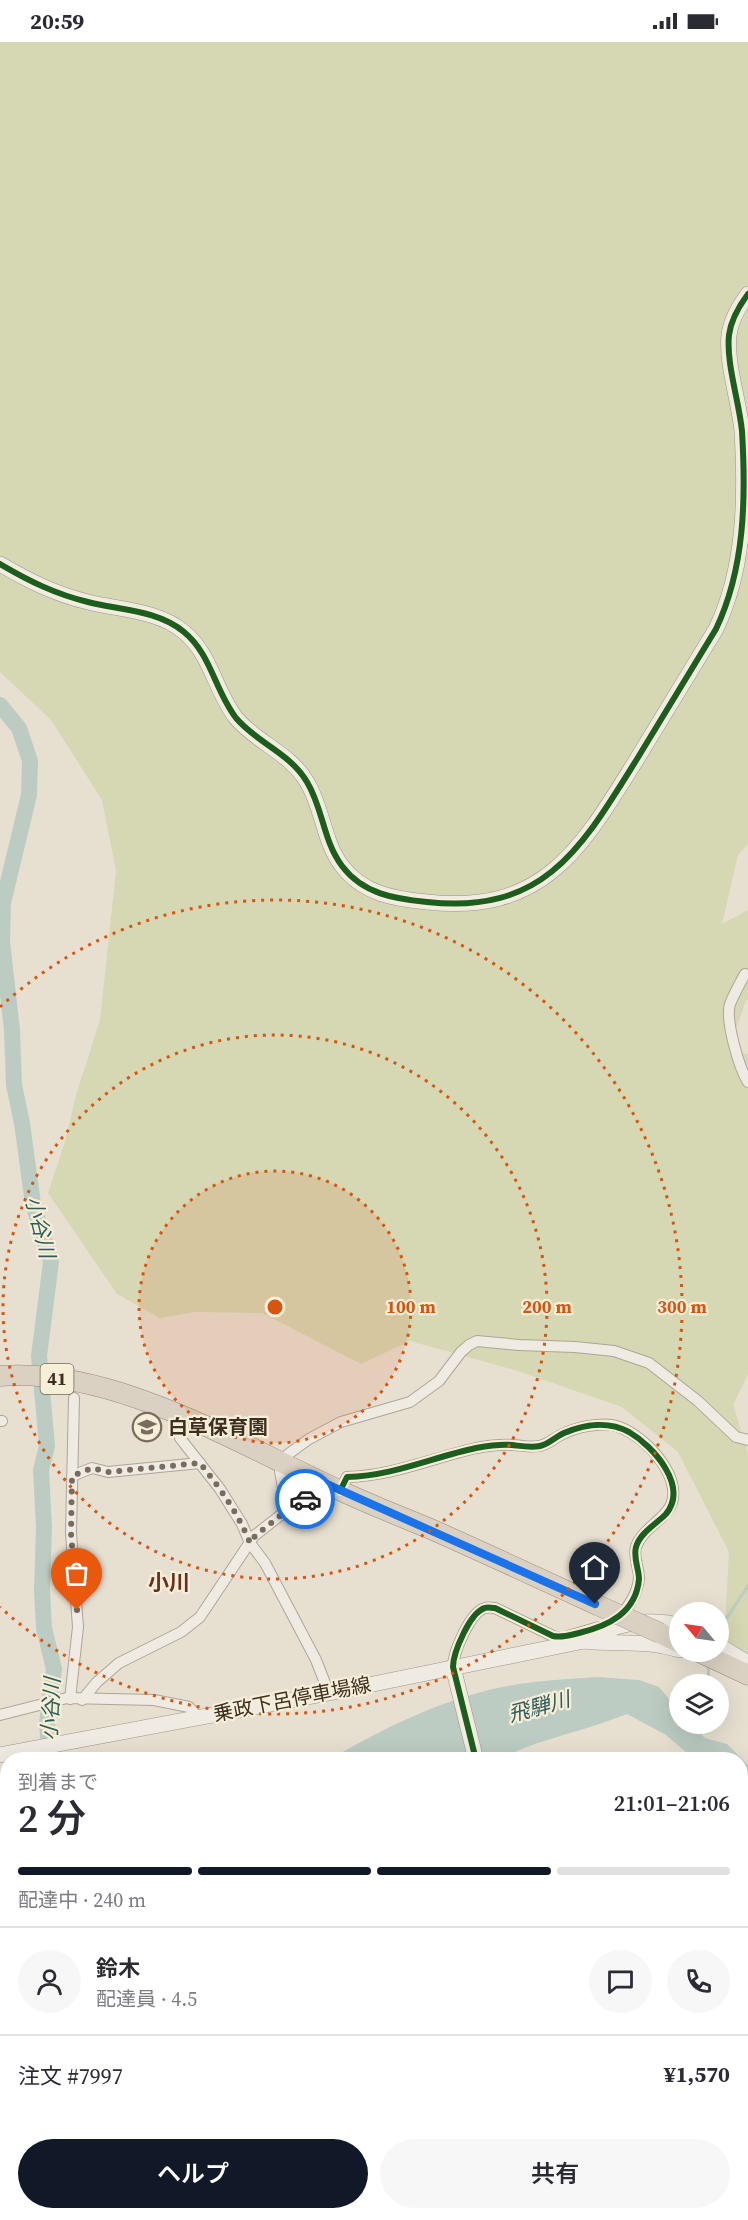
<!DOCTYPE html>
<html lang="ja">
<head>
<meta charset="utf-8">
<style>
	body { margin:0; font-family:"Source Serif 4","Noto Sans JP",serif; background:#f7f7f7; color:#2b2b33; height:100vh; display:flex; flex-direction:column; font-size:22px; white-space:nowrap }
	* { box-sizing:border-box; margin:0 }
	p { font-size:20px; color:#7c7c81 }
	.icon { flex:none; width:33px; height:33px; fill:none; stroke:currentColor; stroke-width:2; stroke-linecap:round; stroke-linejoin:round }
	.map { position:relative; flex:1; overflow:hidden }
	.drawer { position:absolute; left:0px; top:1710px; width:748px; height:468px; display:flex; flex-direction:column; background:#fff; border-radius:24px 24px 0 0; box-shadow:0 6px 24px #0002 }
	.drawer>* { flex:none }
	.needle { width:39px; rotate:299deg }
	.controls { position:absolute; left:669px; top:1560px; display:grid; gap:12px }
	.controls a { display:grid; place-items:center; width:60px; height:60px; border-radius:50%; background:#fff; box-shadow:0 6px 24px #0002; font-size:30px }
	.pin { position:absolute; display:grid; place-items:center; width:51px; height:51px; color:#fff; margin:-62px -26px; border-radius:50% 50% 50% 0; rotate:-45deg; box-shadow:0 0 6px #0007 }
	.pin .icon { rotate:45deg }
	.courier { position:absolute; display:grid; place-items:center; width:60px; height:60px; margin:-30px; border:4px solid #1a73e8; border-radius:50%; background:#fff; color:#222; box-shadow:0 2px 8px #0007 }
	.overview em { font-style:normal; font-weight:600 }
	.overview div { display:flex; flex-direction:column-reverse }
	.overview { display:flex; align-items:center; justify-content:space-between; height:102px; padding:0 18px }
	h1 { font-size:39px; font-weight:600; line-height:45px }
	.bar { display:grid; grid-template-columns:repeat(4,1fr); gap:9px 6px; align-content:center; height:72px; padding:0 18px }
	.bar i { height:8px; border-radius:4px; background:#e1e1e2 }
	.bar .current { background:#111827 }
	.bar p { grid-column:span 4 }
	.line { display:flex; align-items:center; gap:15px; padding:0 18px; border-top:2px solid #e1e1e2 }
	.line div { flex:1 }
	.round { display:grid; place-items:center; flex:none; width:63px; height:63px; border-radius:32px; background:#f7f7f7 }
	.action { display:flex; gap:12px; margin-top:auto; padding:12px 18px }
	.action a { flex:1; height:69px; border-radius:36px; background:#111827; color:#fff; font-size:24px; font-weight:600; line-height:69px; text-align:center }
	.action a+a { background:#f7f7f7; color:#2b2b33 }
	.status { display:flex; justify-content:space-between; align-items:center; height:42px; padding:0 30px; background:#fff; direction:ltr }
	.status svg { height:16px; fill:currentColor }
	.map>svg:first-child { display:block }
	.green { fill:#d6d7b3 }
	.water { fill:#bcccc2 }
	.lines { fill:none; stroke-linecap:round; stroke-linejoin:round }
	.stream { stroke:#bcccc2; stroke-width:3 }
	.river { stroke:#bcccc2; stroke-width:16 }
	.street-casing { stroke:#ada599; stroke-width:12 }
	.secondary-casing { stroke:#9c958a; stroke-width:16 }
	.primary-casing { stroke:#928b80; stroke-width:18 }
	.highway-casing { stroke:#928b80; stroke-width:21 }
	.street { stroke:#efebe3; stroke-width:10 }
	.secondary { stroke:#efebe3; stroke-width:15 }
	.primary { stroke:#e6e1d4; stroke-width:16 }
	.highway { stroke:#dad1c2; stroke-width:20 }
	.rail { stroke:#afaaa2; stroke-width:3; stroke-dasharray:10 10; stroke-linecap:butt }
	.highway-bridge-casing { stroke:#928b80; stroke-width:21; stroke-linecap:butt }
	.highway-bridge { stroke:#dad1c2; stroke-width:20 }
	.cycleway-casing { stroke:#f7eed8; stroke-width:10 }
	.cycleway { stroke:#1b5e20; stroke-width:6 }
	.done { stroke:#786c5e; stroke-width:6; stroke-dasharray:0 10.8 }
	.route { stroke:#1a73e8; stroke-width:8 }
	.ring { fill:none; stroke:#d7550e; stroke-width:3; stroke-dasharray:3 6 }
	.labels { text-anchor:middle; stroke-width:4.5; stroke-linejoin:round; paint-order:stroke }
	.shield { fill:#f7eed8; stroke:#756857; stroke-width:1.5 }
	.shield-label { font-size:18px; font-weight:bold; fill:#3d2e20 }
	.poi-label { font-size:20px; font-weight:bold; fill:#3d2e20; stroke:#f7eed8; text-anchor:start }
	.street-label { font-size:20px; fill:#3d2e20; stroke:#f7eed8 }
	.water-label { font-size:21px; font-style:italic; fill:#2f5d5a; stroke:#f7eed8 }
	.neighbourhood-label { font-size:21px; font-weight:bold; fill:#6b2e1e; stroke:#f7eed8 }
	.centre { fill:#d7550e; stroke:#f7eed8; stroke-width:3 }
	.ring-label { font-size:18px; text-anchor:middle; font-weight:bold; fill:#d7550e; stroke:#f7eed8; stroke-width:4.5; stroke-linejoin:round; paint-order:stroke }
</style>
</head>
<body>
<div class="status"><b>20:59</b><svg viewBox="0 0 49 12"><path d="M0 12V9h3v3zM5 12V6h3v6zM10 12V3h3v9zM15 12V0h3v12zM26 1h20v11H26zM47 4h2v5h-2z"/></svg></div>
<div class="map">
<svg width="748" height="2178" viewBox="0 0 748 2178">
	<rect width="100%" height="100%" fill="#e7e0d1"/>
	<!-- green -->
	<g class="green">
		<path d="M0 0H748V802L738 813 722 882 748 868V959L746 958 729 1008 748 1012V1332L733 1363 748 1411V1634L723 1616 729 1510 678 1410 622 1365 518 1329 410 1299 361 1322 262 1271 195 1270 160 1276 117 1252 48 1151 65 1100 76 1053 100 978 116 829 102 758 51 678 0 630Z"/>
		<path d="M7 2051 8 2170H511L523 2178H0V2052Z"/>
	</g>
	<!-- water -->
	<g class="water">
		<path d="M598 1635 639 1638 659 1645 679 1669 680 1682H690L705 1696 727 1702 748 1723V1786L741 1777V1718L694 1717 666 1693 627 1672C585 1689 538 1697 500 1717L329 1718C383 1686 441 1658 502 1645 533 1639 566 1637 598 1635Z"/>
		<path d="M7 1881V1919L0 1920V1883Z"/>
	</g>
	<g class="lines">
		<!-- stream -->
		<g class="stream">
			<path d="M718 1589 748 1544"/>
			<path d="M708 1623 709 1642"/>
		</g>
		<!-- river -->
		<path class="river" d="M0 663 19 686 30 719 29 753 3 861 2 900 12 988 14 1043 22 1081 33 1162 51 1220 39 1314 47 1404 41 1428 44 1485 42 1548 44 1586 54 1627 47 1681 50 1718"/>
		<!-- street casing -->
		<g class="street-casing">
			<g id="street">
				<path d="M745 932C740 941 734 952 730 962 725 978 739 1026 748 1040"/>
				<path d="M179 1373 177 1379 180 1396 220 1447 242 1482 250 1501 265 1521 316 1618 329 1651"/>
				<path d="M0 1379H2"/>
				<path d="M287 1413 309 1397 341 1380 410 1360 439 1339 461 1310 469 1303 477 1299 519 1303 575 1305 614 1309 649 1321 698 1359 736 1395 748 1398"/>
				<path d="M280 1429 287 1468"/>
				<path d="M72 1434 92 1426 108 1430 200 1421"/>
				<path d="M340 1449 347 1435C392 1434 433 1416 476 1406 487 1404 500 1402 512 1403 521 1403 530 1406 539 1404 548 1403 555 1395 563 1392 577 1385 597 1381 612 1383 640 1388 684 1433 671 1463 663 1479 642 1487 636 1505 633 1515 639 1526 639 1536 638 1550 628 1567 618 1575"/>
				<path d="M453 1625C453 1611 470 1570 485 1566 488 1565 491 1566 495 1566L553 1594 561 1596 599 1585"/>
				<path d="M70 1657 78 1585 71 1491 74 1356"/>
				<path d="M82 1658 97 1640 119 1621 181 1590 200 1575 254 1494 296 1461 312 1455 320 1439"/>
				<path d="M0 1673 67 1656 154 1658 189 1665 198 1675"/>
				<path d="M741 1987 748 1991"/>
			</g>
		</g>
		<!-- secondary casing -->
		<g class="secondary-casing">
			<g id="secondary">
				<path d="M0 522C29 539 55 552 88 560 119 568 158 568 184 590 211 612 215 649 236 676 257 701 290 711 307 740 323 766 323 799 342 824 363 852 395 857 427 860 545 873 582 805 637 717 663 674 690 630 716 587 745 526 746 456 742 389 739 359 726 321 729 293 731 278 739 264 748 252"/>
				<path d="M584 1599C614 1582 646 1575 680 1583"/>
				<path d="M718 1603 748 1621"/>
				<path d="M453 1625 476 1718"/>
				<path d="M0 1713 329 1651 584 1599C619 1603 644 1597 680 1608"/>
				<path d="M583 2178 586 2170"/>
			</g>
		</g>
		<!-- primary casing -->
		<g class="primary-casing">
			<g id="primary">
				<path d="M0 2037H8"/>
				<path d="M541 2170 556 2178"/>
			</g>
		</g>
		<!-- highway casing -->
		<g class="highway-casing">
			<g id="highway">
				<path d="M0 1334C114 1325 240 1403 341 1449 371 1463 402 1475 433 1488 487 1512 541 1537 595 1562"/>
				<path d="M660 1591 680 1601"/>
				<path d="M699 1610 748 1633"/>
			</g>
		</g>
		<!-- street -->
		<use href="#street" class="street"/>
		<!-- secondary -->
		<use href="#secondary" class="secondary"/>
		<!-- primary -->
		<use href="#primary" class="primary"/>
		<!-- highway -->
		<use href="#highway" class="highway"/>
		<!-- rail -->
		<g class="rail">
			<path d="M0 1981 8 1980"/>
			<path d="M741 2110 748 2113"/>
		</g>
		<!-- highway-bridge casing -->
		<g class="highway-bridge-casing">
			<path id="highway-bridge" d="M595 1562 660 1591"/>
		</g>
		<!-- highway-bridge -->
		<use href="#highway-bridge" class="highway-bridge"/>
		<!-- cycleway casing -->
		<g class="cycleway-casing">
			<g id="cycleway">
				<path d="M0 522C29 539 55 552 88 560 119 568 158 568 184 590 211 612 215 649 236 676 257 701 290 711 307 740 323 766 323 799 342 824 363 852 395 857 427 860 545 873 582 805 637 717 663 674 690 630 716 587 745 526 746 456 742 389 739 359 726 321 729 293 731 278 739 264 748 252"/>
				<path d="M340 1449 347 1435C393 1434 433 1415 476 1406 487 1404 501 1402 512 1403 521 1404 531 1406 540 1404 549 1402 555 1395 564 1391 585 1382 609 1379 629 1390 653 1404 689 1444 666 1472 656 1482 640 1491 636 1505 633 1516 639 1527 639 1537 636 1571 608 1584 579 1591 570 1593 562 1596 553 1594L495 1566C491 1566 488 1565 485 1566 470 1570 453 1611 453 1625L476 1718"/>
			</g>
		</g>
		<!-- cycleway -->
		<use href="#cycleway" class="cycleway"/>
	</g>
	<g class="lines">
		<!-- done -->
		<path class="done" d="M77 1568 71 1491 72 1434 92 1426 108 1430 200 1421C220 1446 238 1471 250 1501L255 1494 296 1461 305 1457"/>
		<!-- route -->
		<path class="route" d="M305 1457 312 1455 320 1439 595 1562"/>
	</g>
	<!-- distance rings -->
	<circle cx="275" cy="1265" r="136" fill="#d7550e" fill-opacity=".12"/>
	<g class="ring">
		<circle cx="275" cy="1265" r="136"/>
		<circle cx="275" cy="1265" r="272"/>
		<path d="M0 965A407 407 0 1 1 0 1565"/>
	</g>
	<!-- icons -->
	<defs>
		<g id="school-ring" transform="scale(1.5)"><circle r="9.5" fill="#f7eed8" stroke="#786c5e" stroke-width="1.5"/><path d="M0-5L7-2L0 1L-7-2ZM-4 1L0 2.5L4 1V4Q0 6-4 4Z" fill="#786c5e"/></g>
	</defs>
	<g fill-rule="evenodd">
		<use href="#school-ring" x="147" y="1385"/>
	</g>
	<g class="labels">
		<!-- shield labels -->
		<rect class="shield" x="40.5" y="1322" width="33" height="30" rx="4.5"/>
		<g class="shield-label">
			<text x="57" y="1343">41</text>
		</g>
		<!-- poi labels -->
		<g class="poi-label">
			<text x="168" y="1392">白草保育園</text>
		</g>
		<!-- street labels -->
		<g class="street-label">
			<text transform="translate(292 1657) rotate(-11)" y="7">乗政下呂停車場線</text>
		</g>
		<!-- water labels -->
		<g class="water-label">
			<text transform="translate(40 1185) rotate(76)" y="7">小谷川</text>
			<text transform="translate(539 1665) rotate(-15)" y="7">飛騨川</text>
			<text transform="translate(51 1667) rotate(-87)" y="7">小谷川</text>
		</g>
		<!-- neighbourhood labels -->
		<g class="neighbourhood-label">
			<text x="169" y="1548">小川</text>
		</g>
	</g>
	<circle cx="275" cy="1265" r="9" class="centre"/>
	<g class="ring-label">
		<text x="411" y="1271">100 m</text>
		<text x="547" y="1271">200 m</text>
		<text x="682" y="1271">300 m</text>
	</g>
</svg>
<div class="controls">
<a><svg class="needle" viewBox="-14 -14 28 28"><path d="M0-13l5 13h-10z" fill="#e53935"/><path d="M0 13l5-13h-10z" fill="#7c7c81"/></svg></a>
<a><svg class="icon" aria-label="layers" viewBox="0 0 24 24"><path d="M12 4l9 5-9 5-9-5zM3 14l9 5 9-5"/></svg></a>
</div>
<div class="pin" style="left:77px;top:1568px;background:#ea580c"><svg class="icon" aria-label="bag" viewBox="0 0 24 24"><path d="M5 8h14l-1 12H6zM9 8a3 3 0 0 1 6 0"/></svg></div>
<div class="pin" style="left:595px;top:1562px;background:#1f2937"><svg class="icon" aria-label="home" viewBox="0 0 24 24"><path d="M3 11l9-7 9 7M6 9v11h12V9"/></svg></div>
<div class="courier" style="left:305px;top:1457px"><svg class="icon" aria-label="car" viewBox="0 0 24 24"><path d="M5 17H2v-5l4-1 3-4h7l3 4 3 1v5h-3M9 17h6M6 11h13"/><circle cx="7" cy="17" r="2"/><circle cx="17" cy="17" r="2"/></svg></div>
<section class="drawer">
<div class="overview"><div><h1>2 分</h1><p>到着まで</p></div><em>21:01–21:06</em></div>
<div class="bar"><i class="current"></i><i class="current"></i><i class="current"></i><i></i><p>配達中 · 240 m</p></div>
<div class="line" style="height:108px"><a class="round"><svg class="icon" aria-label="person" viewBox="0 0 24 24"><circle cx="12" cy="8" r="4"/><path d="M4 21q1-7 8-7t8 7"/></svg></a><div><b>鈴木</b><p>配達員 · 4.5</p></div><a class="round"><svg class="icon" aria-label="chat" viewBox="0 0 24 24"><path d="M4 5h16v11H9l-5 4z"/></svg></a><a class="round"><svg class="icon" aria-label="phone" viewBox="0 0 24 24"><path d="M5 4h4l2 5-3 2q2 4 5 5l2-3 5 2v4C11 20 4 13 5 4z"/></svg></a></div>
<div class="line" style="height:78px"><div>注文 #7997</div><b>¥1,570</b></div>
<div class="action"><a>ヘルプ</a><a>共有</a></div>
</section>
</div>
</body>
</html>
